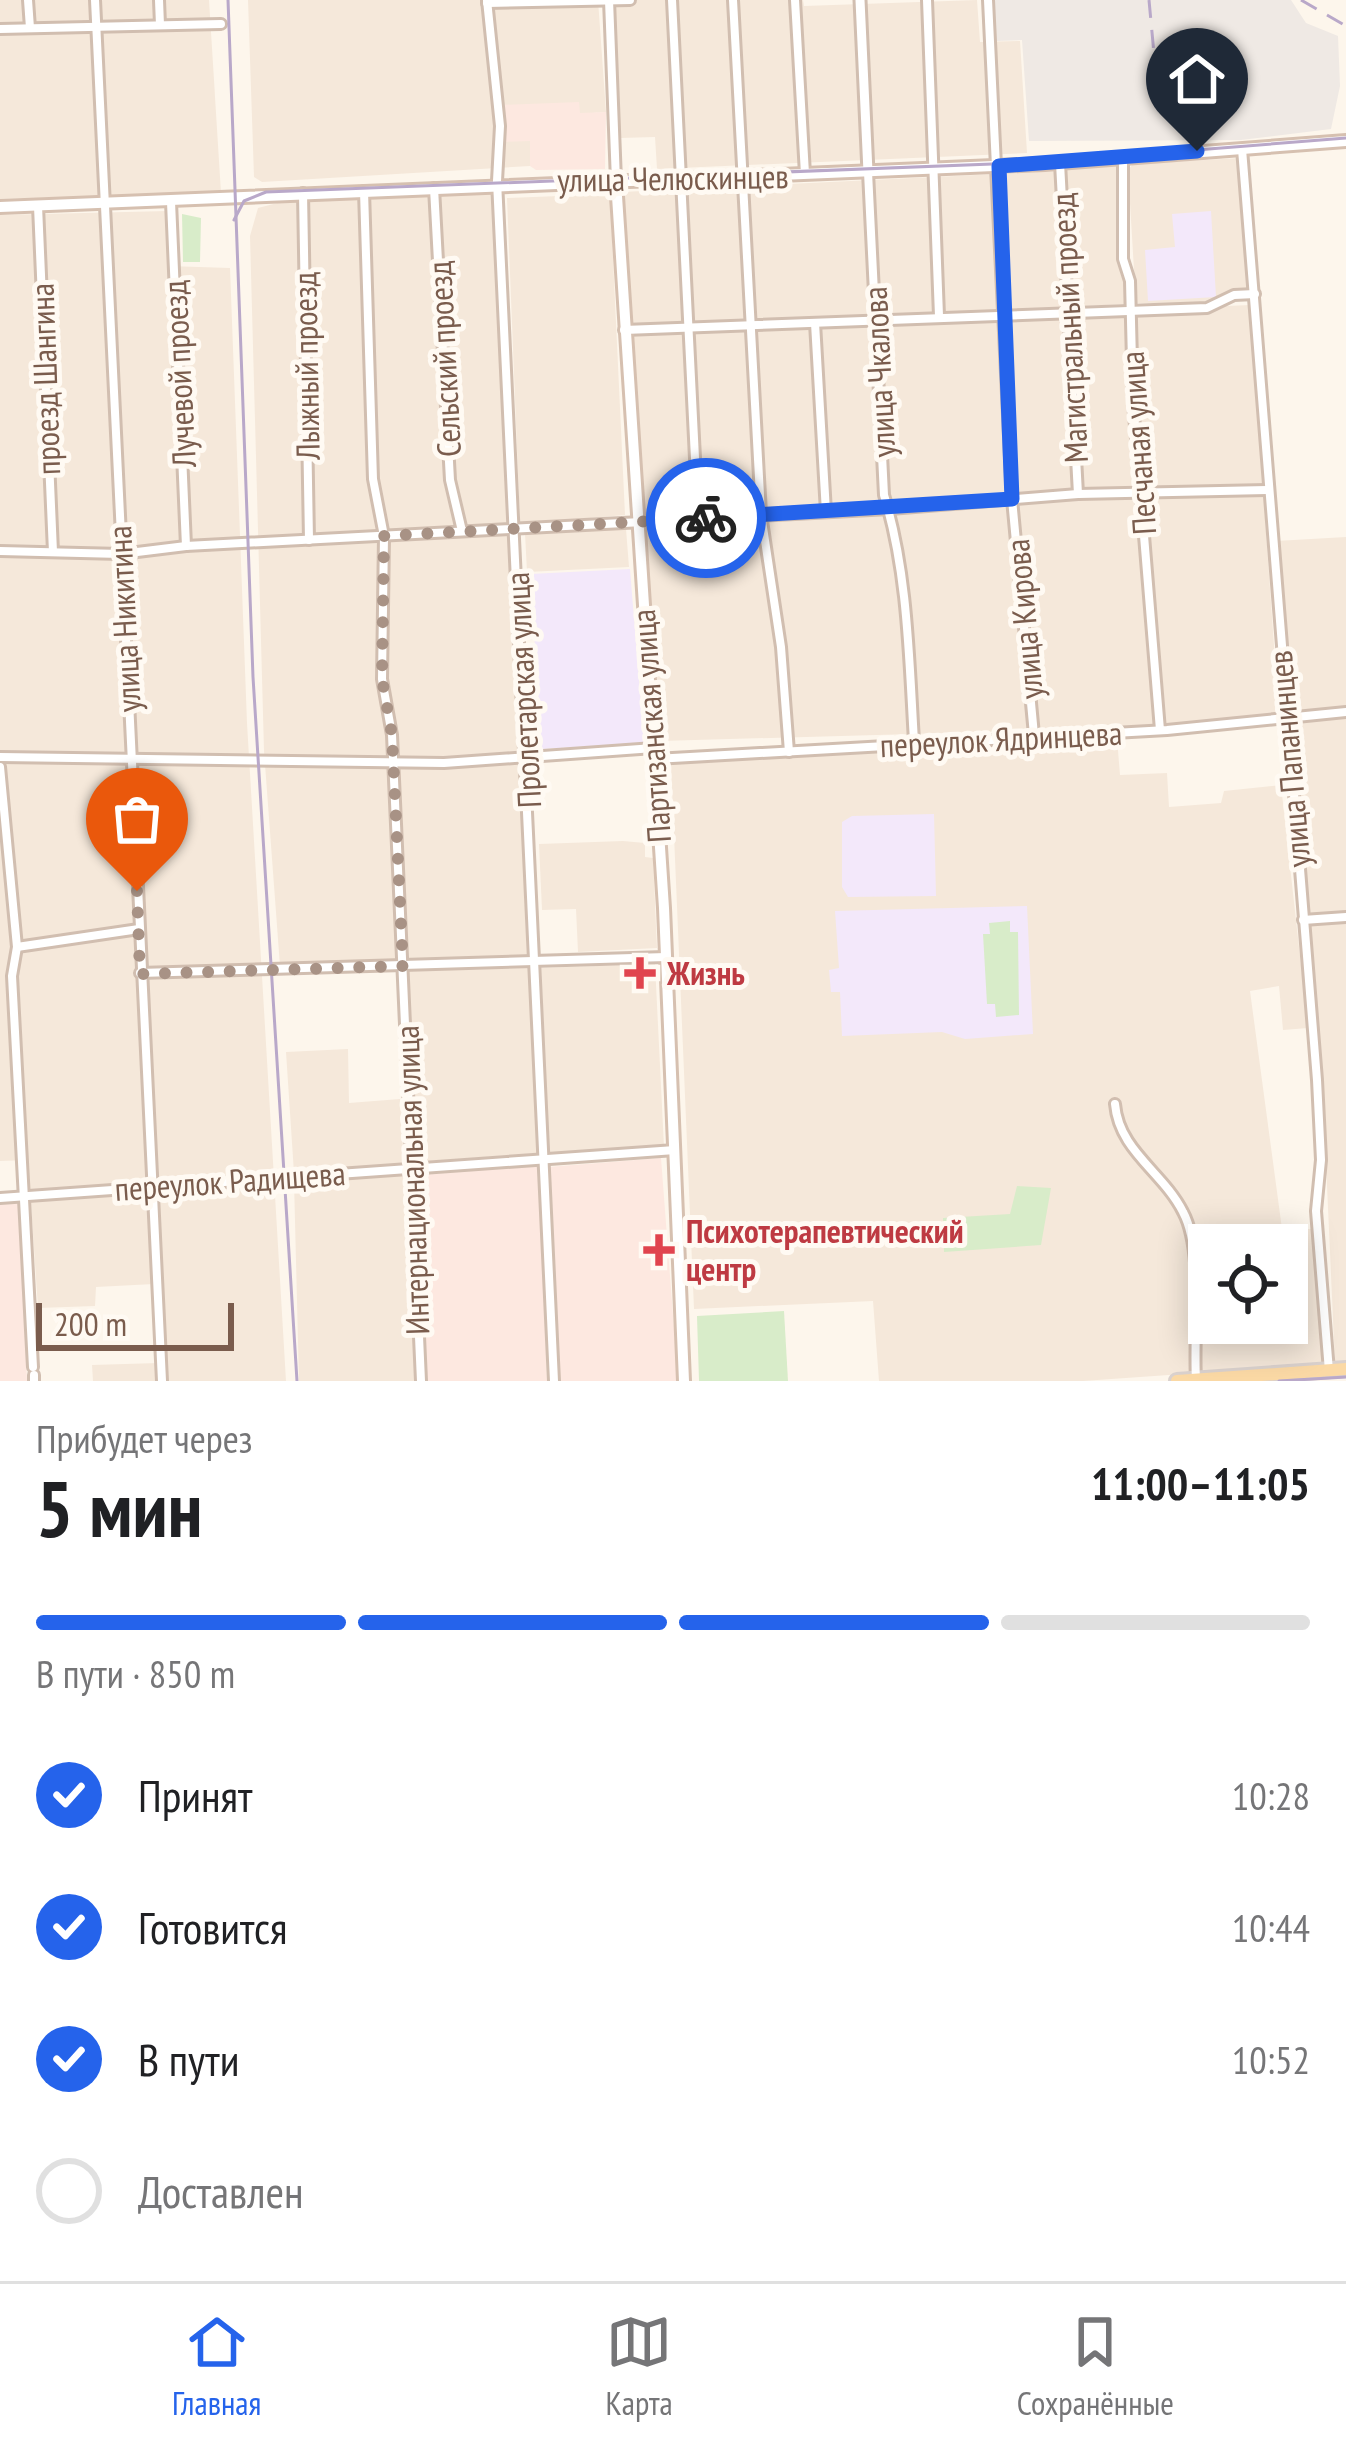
<!DOCTYPE html>
<html lang="ru">
<head>
<meta charset="utf-8">
<style>
	body { margin:0; font-family:"PT Sans Narrow",sans-serif; background:#f2f2f2; color:#202124; height:100vh; display:flex; flex-direction:column; font-size:45px; white-space:nowrap }
	* { box-sizing:border-box; margin:0 }
	p { font-size:39px; color:#757577 }
	.icon { flex:none; width:66px; height:66px; fill:none; stroke:currentColor; stroke-width:2; stroke-linecap:round; stroke-linejoin:round }
	.map { position:relative; height:1381px; overflow:hidden }
	.sheet { display:flex; flex-direction:column; background:#fff; flex:1 }
	.sheet>* { flex:none }
	.fabs { position:absolute; left:1188px; top:1224px; display:grid; gap:24px }
	.fabs a { display:grid; place-items:center; width:120px; height:120px; border-radius:0px; background:#fff; box-shadow:0 6px 30px #0003; font-size:60px }
	.scale { position:absolute; left:36px; bottom:30px; width:198px; box-sizing:border-box; padding-left:12px; border:6px solid #7a5c4d; border-top:0; font-size:33px; line-height:42px; white-space:nowrap; color:#7a5c4d; -webkit-text-stroke:9px #fffaf3; paint-order:stroke }
	.pin { position:absolute; display:grid; place-items:center; width:102px; height:102px; color:#fff; margin:-123px -51px; border-radius:50% 50% 50% 0; rotate:-45deg; box-shadow:0 0 12px #0007 }
	.pin .icon { rotate:45deg }
	.courier { position:absolute; display:grid; place-items:center; width:120px; height:120px; margin:-60px; border:9px solid #2563eb; border-radius:50%; background:#fff; color:#222; box-shadow:0 3px 15px #0007 }
	.head em { font-style:normal; font-weight:700 }
	.head div { display:flex; flex-direction:column-reverse }
	.head { display:flex; align-items:center; justify-content:space-between; height:204px; padding:0 36px }
	h1 { font-size:78px; font-weight:700; line-height:90px }
	.bar { display:grid; grid-template-columns:repeat(4,1fr); gap:18px 12px; align-content:center; height:144px; padding:0 36px }
	.bar i { height:15px; border-radius:9px; background:#e0e0e0 }
	.bar .current { background:#2563eb }
	.bar p { grid-column:span 4 }
	ol { padding:0 36px; list-style:none }
	li { display:flex; align-items:center; gap:36px; height:132px }
	li p { margin-inline-start:auto }
	li .icon { padding:12px; border-radius:50%; background:#2563eb; color:#fff; stroke-width:4 }
	li:last-child { color:#757577 }
	li i { width:66px; height:66px; border:6px solid #e0e0e0; border-radius:50% }
	.menu { display:flex; justify-content:space-around; align-items:center; height:168px; border-top:3px solid #e0e0e0; background:#fff; font-size:33px; color:#757577 }
	.menu a { display:grid; justify-items:center; gap:6px }
	.menu .current { color:#2563eb }
	.map>svg:first-child { display:block }
	.residential { fill:#f5e8da; fill-rule:evenodd }
	.commercial { fill:#fde8e0 }
	.industrial { fill:#efe9e4 }
	.education { fill:#f3e8fa }
	.green { fill:#d8ecc9 }
	.lines { fill:none; stroke-linecap:round; stroke-linejoin:round }
	.minor-casing { stroke:#d1beb0; stroke-width:14 }
	.tertiary-casing { stroke:#d1beb0; stroke-width:15 }
	.secondary-casing { stroke:#d6c0b0; stroke-width:16 }
	.primary-casing { stroke:#dad1cd; stroke-width:18 }
	.minor { stroke:#fff; stroke-width:8 }
	.tertiary { stroke:#fff; stroke-width:9 }
	.secondary { stroke:#fff; stroke-width:10 }
	.primary { stroke:#fbd9a5; stroke-width:12 }
	.tram { stroke:#b9a8c9; stroke-width:3 }
	.rail { stroke:#b9a8c9; stroke-width:3; stroke-dasharray:18 12; stroke-linecap:butt }
	.done { stroke:#a89285; stroke-width:12; stroke-dasharray:0 21.6 }
	.route { stroke:#2563eb; stroke-width:15 }
	.health-dot { fill:#e0444e; stroke:#fffaf3; stroke-width:4.5 }
	.labels { text-anchor:middle; stroke-width:10; stroke-linejoin:round; paint-order:stroke }
	.street-label { font-size:33px; fill:#7a5c4d; stroke:#fffaf3 }
	.health-label { font-size:33px; font-weight:bold; fill:#be3a42; stroke:#fffaf3; text-anchor:start }
</style>
</head>
<body>
<div class="map">
<svg width="1346" height="1381" viewBox="0 0 1346 1381">
	<rect width="100%" height="100%" fill="#fdf6ec"/>
	<!-- residential -->
	<g class="residential">
		<path d="M0 0H209L221 193 0 199Z"/>
		<path d="M248 0H598L606 112 579 114V103L531 141 530 166 262 182 254 177Z"/>
		<path d="M614 0H803L804 6 977 0 980 42 1020 41 1027 153 657 169 655 137 620 138Z"/>
		<path d="M1241 158 1250 291H1235L1205 304 1136 303 1128 170 1133 164Z"/>
		<path d="M1120 165 1126 304 1067 307 1066 169Z"/>
		<path d="M1060 171 1065 313 1250 305 1279 716 1165 727 660 741 622 192Z"/>
		<path d="M496 193 527 956 280 966 264 751 250 236 258 208 285 201Z"/>
		<path d="M610 194 625 515 520 524 507 198Z"/>
		<path d="M168 211V266L230 268 247 723 286 1381H93L92 1365 158 1363 154 1284 96 1287 95 1306 38 1308 28 1160 0 1161V215Z"/>
		<path d="M626 529 629 567 527 572 525 533Z"/>
		<path d="M1346 537V709L1293 714 1276 541Z"/>
		<path d="M1346 716V1363H1335L1324 1119 1289 724 1293 719Z"/>
		<path d="M1117 738 1120 775 1167 773 1169 807 1221 803 1224 791 1281 785 1308 1028 1283 1030 1279 986 1250 991 1282 1229H1313L1324 1364 1083 1381H879L873 1301 694 1309 671 764ZM1209 1245H1287V1323H1209Z"/>
		<path d="M623 841 645 843V857L653 858 657 948 578 952 576 909 542 910 539 844Z"/>
		<path d="M655 964 664 1147 549 1153 541 968Z"/>
		<path d="M530 968 540 1153 417 1162 407 971Z"/>
		<path d="M348 1049 349 1103 400 1099 404 1164 294 1173 286 1052Z"/>
		<path d="M404 1173 416 1381H299L294 1181Z"/>
	</g>
	<!-- commercial -->
	<g class="commercial">
		<path d="M579 102 580 113 606 112 605 169 536 170 530 166V141L504 142 500 105Z"/>
		<path d="M661 1158 678 1381H557L548 1167Z"/>
		<path d="M540 1165 547 1381H427L417 1175Z"/>
		<path d="M20 1199 27 1381H0V1201Z"/>
	</g>
	<!-- industrial -->
	<path class="industrial" d="M994 0H1291L1306 23 1338 36 1340 86 1331 129 1241 140 1029 141 1022 40 996 41Z"/>
	<!-- education -->
	<g class="education">
		<path d="M1211 211 1216 297 1148 301 1145 250 1175 247 1172 214Z"/>
		<path d="M630 569 644 743 542 749 530 574Z"/>
		<path d="M934 814 936 896 848 897 842 887V822L852 816Z"/>
		<path d="M1027 906 1033 1034 965 1039 942 1032 842 1036 840 992H831L829 970 839 968 835 911Z"/>
	</g>
	<!-- green -->
	<g class="green">
		<path d="M182 214 201 218 200 262H183Z"/>
		<path d="M1010 921V932H1018L1019 1015 996 1017 995 1004H987L983 934H990L989 923Z"/>
		<path d="M1017 1186 1051 1188 1041 1245 944 1252 943 1218 1010 1214Z"/>
		<path d="M784 1311 788 1381H699L697 1316Z"/>
	</g>
	<g class="lines">
		<!-- minor casing -->
		<g class="minor-casing">
			<g id="minor">
				<path d="M28 0 30 28"/>
				<path d="M95 0 162 1381"/>
				<path d="M159 0 160 25"/>
				<path d="M487 0 500 126 497 181 554 1381"/>
				<path d="M609 0 616 181"/>
				<path d="M672 0 698 518"/>
				<path d="M733 0 761 514 781 647 789 752"/>
				<path d="M795 0 805 174"/>
				<path d="M927 0 939 316"/>
				<path d="M988 0 1012 499 1034 735"/>
				<path d="M487 3 630 0"/>
				<path d="M0 29 221 24"/>
				<path d="M1242 149 1317 1080 1321 1160 1316 1211 1329 1371"/>
				<path d="M1123 158V259L1130 281 1133 402 1160 730"/>
				<path d="M1060 163 1078 494"/>
				<path d="M868 172 884 495C908 573 909 660 914 741"/>
				<path d="M434 188 450 480 462 531"/>
				<path d="M364 191 373 479 384 536 382 679 392 735 421 1381"/>
				<path d="M303 193 309 540"/>
				<path d="M171 202 186 546"/>
				<path d="M38 206 53 552"/>
				<path d="M815 323 826 512"/>
				<path d="M624 330 1207 308 1234 295 1255 294"/>
				<path d="M0 551 121 554 186 546 890 509 1078 494 1267 490"/>
				<path d="M0 757 444 763 654 748"/>
				<path d="M655 759 1167 730 1346 712"/>
				<path d="M0 767 17 947 12 976 33 1367"/>
				<path d="M1303 920 1346 917"/>
				<path d="M17 947 139 929"/>
				<path d="M140 973 666 957"/>
				<path d="M1115 1104C1119 1151 1163 1172 1183 1212 1204 1251 1193 1334 1196 1380"/>
				<path d="M0 1198 675 1150"/>
				<path d="M34 1375V1381"/>
			</g>
		</g>
		<!-- tertiary casing -->
		<g class="tertiary-casing">
			<path id="tertiary" d="M860 0 868 172"/>
		</g>
		<!-- secondary casing -->
		<g class="secondary-casing">
			<g id="secondary">
				<path d="M616 181 664 908 684 1381"/>
				<path d="M0 207 1045 164 1346 141"/>
			</g>
		</g>
		<!-- primary casing -->
		<g class="primary-casing">
			<path id="primary" d="M1177 1381 1346 1369"/>
		</g>
		<!-- minor -->
		<use href="#minor" class="minor"/>
		<!-- tertiary -->
		<use href="#tertiary" class="tertiary"/>
		<!-- secondary -->
		<use href="#secondary" class="secondary"/>
		<!-- primary -->
		<use href="#primary" class="primary"/>
		<!-- tram -->
		<g class="tram">
			<path d="M228 0 253 677 297 1381"/>
			<path d="M234 220 244 201 266 192 1044 162 1346 138"/>
			<path d="M1279 1381 1346 1377"/>
		</g>
		<!-- rail -->
		<g class="rail">
			<path d="M1149 0 1158 97"/>
			<path d="M1301 0 1346 26"/>
		</g>
	</g>
	<g class="lines">
		<!-- done -->
		<path class="done" d="M137 891 140 974 403 966 392 735 382 679 384 536 706 518"/>
		<!-- route -->
		<path class="route" d="M706 518 1012 499 999 166 1197 151"/>
	</g>
	<!-- markers -->
	<g class="health-dot">
		<path d="M634 955h12v12h12v12h-12v12h-12v-12h-12v-12h12z"/>
		<path d="M653 1232h12v12h12v12h-12v12h-12v-12h-12v-12h12z"/>
	</g>
	<g class="labels">
		<!-- street labels -->
		<g class="street-label">
			<text transform="translate(673 178) rotate(-1)" y="12">улица Челюскинцев</text>
			<text transform="translate(1069 328) rotate(-93)" y="12">Магистральный проезд</text>
			<text transform="translate(444 359) rotate(-93)" y="12">Сельский проезд</text>
			<text transform="translate(306 366) rotate(-91)" y="12">Лыжный проезд</text>
			<text transform="translate(879 372) rotate(-93)" y="12">улица Чкалова</text>
			<text transform="translate(179 374) rotate(-93)" y="12">Лучевой проезд</text>
			<text transform="translate(45 379) rotate(-92)" y="12">проезд Шангина</text>
			<text transform="translate(1138 443) rotate(-94)" y="12">Песчаная улица</text>
			<text transform="translate(124 619) rotate(-93)" y="12">улица Никитина</text>
			<text transform="translate(1024 619) rotate(-95)" y="12">улица Кирова</text>
			<text transform="translate(523 690) rotate(-93)" y="12">Пролетарская улица</text>
			<text transform="translate(651 726) rotate(-94)" y="12">Партизанская улица</text>
			<text transform="translate(1001 739) rotate(-3)" y="12">переулок Ядринцева</text>
			<text transform="translate(1289 759) rotate(-95)" y="12">улица Папанинцев</text>
			<text transform="translate(412 1180) rotate(-92)" y="12">Интернациональная улица</text>
			<text transform="translate(230 1181) rotate(-4)" y="12">переулок Радищева</text>
		</g>
		<!-- health labels -->
		<g class="health-label">
			<text x="667" y="985">Жизнь</text>
			<text x="686" y="1243">Психотерапевтический<tspan x="686" dy="38">центр</tspan></text>
		</g>
	</g>
</svg>
<div class="fabs">
<a><svg class="icon" aria-label="locate" viewBox="0 0 24 24"><circle cx="12" cy="12" r="6"/><path d="M12 2v4M12 18v4M2 12h4M18 12h4"/></svg></a>
</div>
<div class="scale">200 m</div>
<div class="pin" style="left:137px;top:891px;background:#ea580c"><svg class="icon" aria-label="bag" viewBox="0 0 24 24"><path d="M5 8h14l-1 12H6zM9 8a3 3 0 0 1 6 0"/></svg></div>
<div class="pin" style="left:1197px;top:151px;background:#1f2937"><svg class="icon" aria-label="home" viewBox="0 0 24 24"><path d="M3 11l9-7 9 7M6 9v11h12V9"/></svg></div>
<div class="courier" style="left:706px;top:518px"><svg class="icon" aria-label="bike" viewBox="0 0 24 24"><circle cx="6" cy="16" r="4"/><circle cx="18" cy="16" r="4"/><path d="M6 16l4-8h5l3 8M10 8l3 8H6M13 5h3"/></svg></div>
</div>
<section class="sheet">
<div class="head"><div><h1>5 мин</h1><p>Прибудет через</p></div><em>11:00–11:05</em></div>
<div class="bar"><i class="current"></i><i class="current"></i><i class="current"></i><i></i><p>В пути · 850 m</p></div>
<ol>
<li><svg class="icon" aria-label="check" viewBox="0 0 24 24"><path d="M5 12l5 5 9-10"/></svg>Принят<p>10:28</p></li>
<li><svg class="icon" aria-label="check" viewBox="0 0 24 24"><path d="M5 12l5 5 9-10"/></svg>Готовится<p>10:44</p></li>
<li><svg class="icon" aria-label="check" viewBox="0 0 24 24"><path d="M5 12l5 5 9-10"/></svg>В пути<p>10:52</p></li>
<li><i></i>Доставлен</li>
</ol>
</section>
<nav class="menu">
<a class="current"><svg class="icon" aria-label="home" viewBox="0 0 24 24"><path d="M3 11l9-7 9 7M6 9v11h12V9"/></svg>Главная</a>
<a><svg class="icon" aria-label="map" viewBox="0 0 24 24"><path d="M3 6l6-2 6 2 6-2v14l-6 2-6-2-6 2zM9 4v14M15 6v14"/></svg>Карта</a>
<a><svg class="icon" aria-label="saved" viewBox="0 0 24 24"><path d="M7 4h10v16l-5-4-5 4z"/></svg>Сохранённые</a>
</nav>
</body>
</html>
